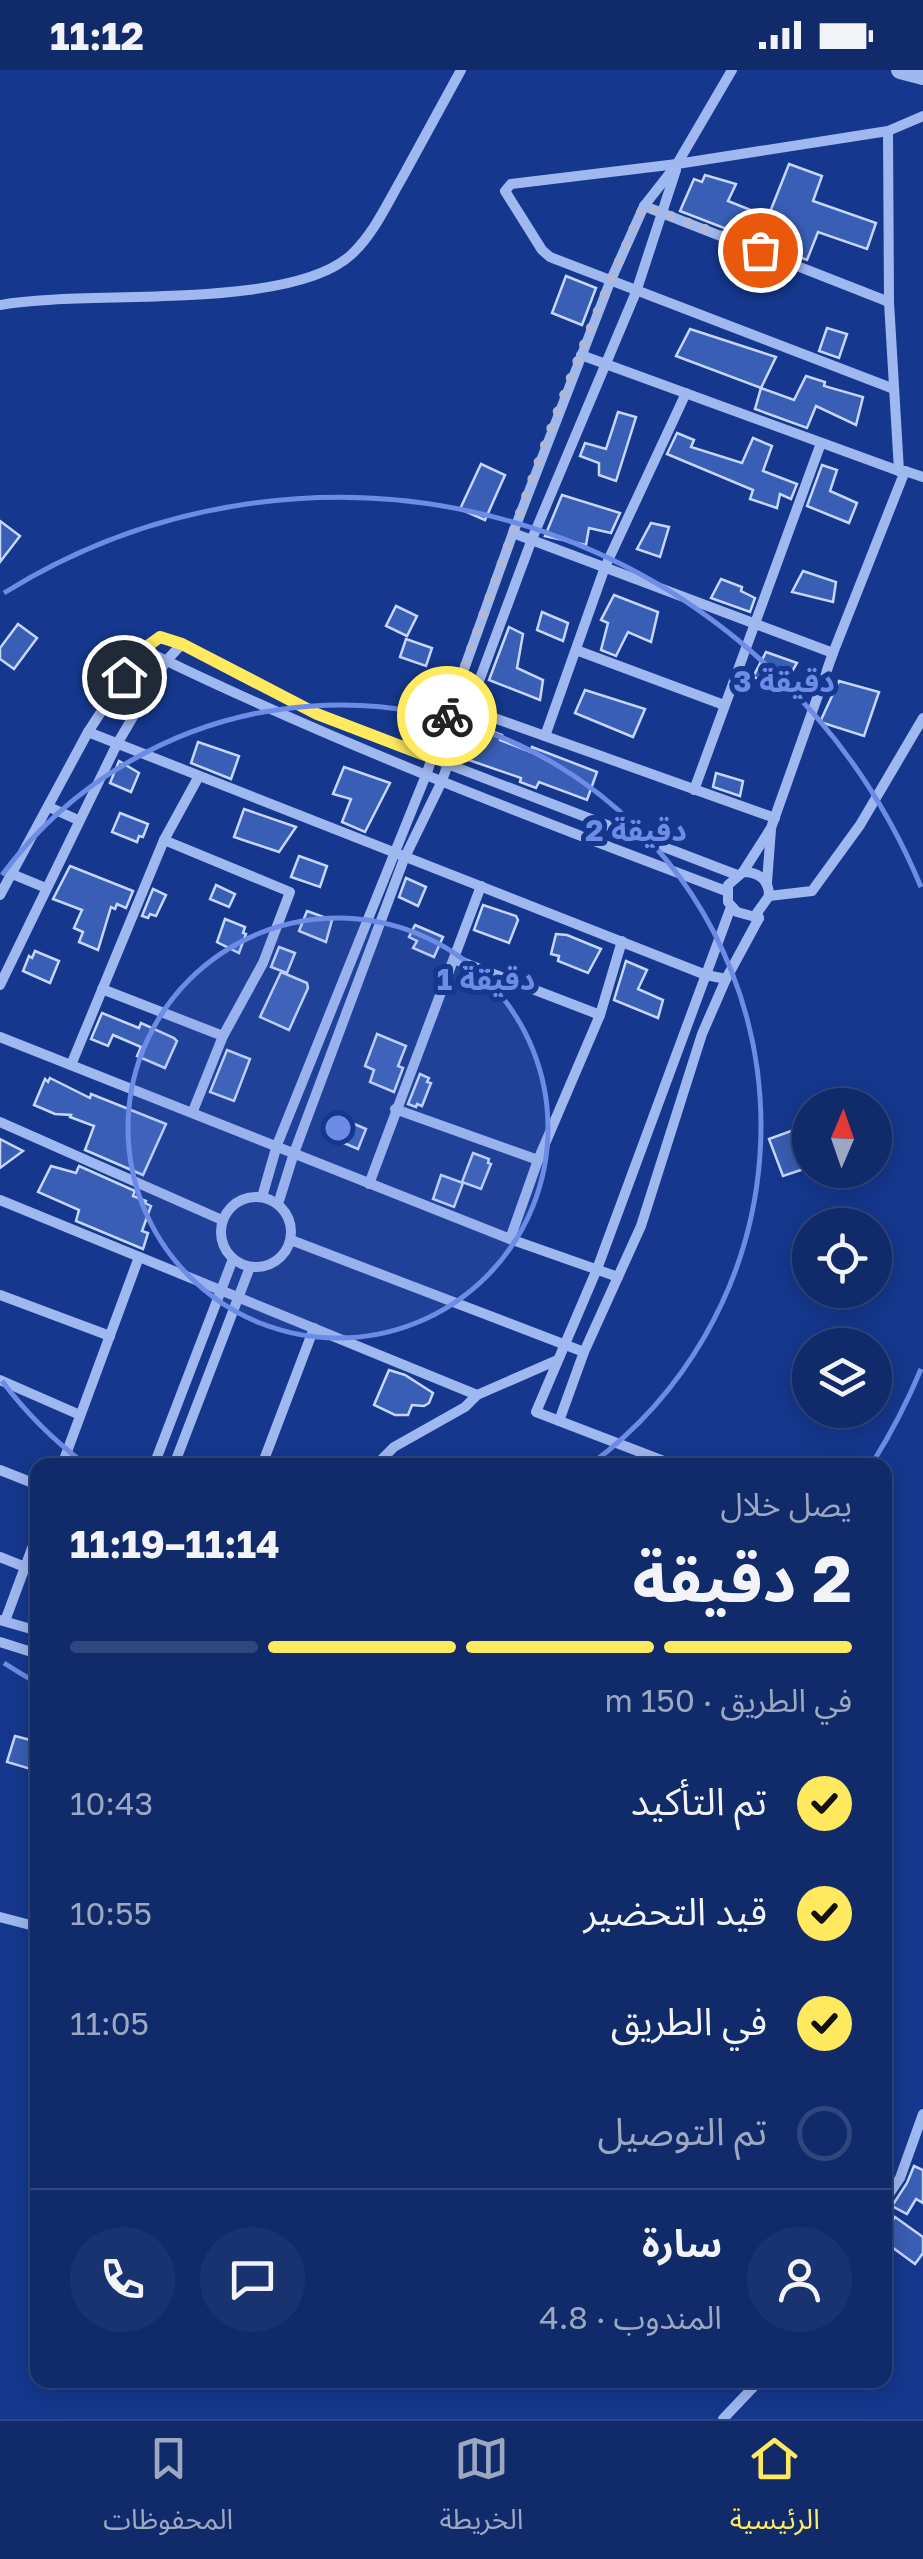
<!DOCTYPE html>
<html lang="ar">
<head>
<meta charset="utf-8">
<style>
	body { margin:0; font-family:"Golos Text","Noto Sans Arabic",sans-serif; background:#193270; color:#f1f3f6; direction:rtl; height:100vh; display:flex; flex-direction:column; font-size:38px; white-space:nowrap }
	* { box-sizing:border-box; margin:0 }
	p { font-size:32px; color:#9ca7c1 }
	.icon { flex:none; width:55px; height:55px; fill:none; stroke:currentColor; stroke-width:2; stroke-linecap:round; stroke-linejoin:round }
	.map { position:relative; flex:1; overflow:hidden; direction:ltr }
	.sheet { position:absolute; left:30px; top:1388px; width:862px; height:930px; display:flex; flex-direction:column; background:#102a6a; border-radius:20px; box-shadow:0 5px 25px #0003,0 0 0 2px #30467e; direction:rtl }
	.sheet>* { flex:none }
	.needle { width:65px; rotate:2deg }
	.tools { position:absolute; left:792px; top:1018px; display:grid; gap:20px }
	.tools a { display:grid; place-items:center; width:100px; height:100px; border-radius:50%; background:#102a6a; box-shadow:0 5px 25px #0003,0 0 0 2px #30467e; font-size:50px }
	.pin { position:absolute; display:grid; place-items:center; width:85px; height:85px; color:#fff; margin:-42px; border:5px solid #fff; border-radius:50%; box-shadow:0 2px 10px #0007 }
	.courier { position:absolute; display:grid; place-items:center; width:100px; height:100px; margin:-50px; border:8px solid #ffe95f; border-radius:50%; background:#fff; color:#222; box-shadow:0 2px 12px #0007 }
	.summary em { font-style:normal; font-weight:700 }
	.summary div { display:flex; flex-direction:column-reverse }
	.summary { display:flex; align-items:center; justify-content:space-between; height:170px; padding:0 40px }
	h1 { font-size:65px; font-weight:700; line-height:75px }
	.bar { display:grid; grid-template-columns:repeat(4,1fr); gap:15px 10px; align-content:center; height:120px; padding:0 40px }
	.bar i { height:12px; border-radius:8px; background:#30467e }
	.bar .active { background:#ffe95f }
	.bar p { grid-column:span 4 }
	.line { display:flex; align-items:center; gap:25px; padding:0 40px; border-top:2px solid #30467e }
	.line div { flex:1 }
	.round { display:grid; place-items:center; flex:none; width:105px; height:105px; border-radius:52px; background:#193270 }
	ol { padding:0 40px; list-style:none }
	li { display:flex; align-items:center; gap:30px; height:110px }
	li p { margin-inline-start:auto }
	li .icon { padding:10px; border-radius:50%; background:#ffe95f; color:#111; stroke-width:4 }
	li:last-child { color:#9ca7c1 }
	li i { width:55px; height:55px; border:5px solid #30467e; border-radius:50% }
	.status { display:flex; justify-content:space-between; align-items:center; height:70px; padding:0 50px; background:#102a6a; direction:ltr }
	.status svg { height:28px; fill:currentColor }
	.menu { display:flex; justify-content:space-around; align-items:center; height:140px; border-top:2px solid #30467e; background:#102a6a; font-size:28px; color:#9ca7c1 }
	.menu a { display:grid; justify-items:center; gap:5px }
	.menu .active { color:#ffe95f }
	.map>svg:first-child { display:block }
	.building { fill:#395eb5; stroke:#c7d7fb; stroke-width:2.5 }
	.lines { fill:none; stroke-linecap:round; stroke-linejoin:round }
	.minor { stroke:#a0b8f0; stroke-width:10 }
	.tertiary { stroke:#a0b8f0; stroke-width:18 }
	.done { stroke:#adb9d7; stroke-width:10; stroke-dasharray:0 18 }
	.route { stroke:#ffe95f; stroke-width:12 }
	.ring { fill:none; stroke:#6c8ce6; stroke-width:5 }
	.centre { fill:#6c8ce6; stroke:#15388e; stroke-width:5 }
	.ring-label { font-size:30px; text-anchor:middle; font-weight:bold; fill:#6c8ce6; stroke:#15388e; stroke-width:10; stroke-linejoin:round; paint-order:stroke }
</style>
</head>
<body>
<div class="status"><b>11:12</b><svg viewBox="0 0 49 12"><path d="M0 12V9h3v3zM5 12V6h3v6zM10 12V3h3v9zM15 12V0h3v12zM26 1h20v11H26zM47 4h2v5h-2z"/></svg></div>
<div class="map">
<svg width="923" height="2349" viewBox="0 0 923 2349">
	<rect width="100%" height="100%" fill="#15388e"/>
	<!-- building -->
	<g class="building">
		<path d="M789 94 822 106 813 131 876 153 867 179 818 162 807 190 680 141 694 109 702 112 705 105 736 114 728 131 768 147Z"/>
		<path d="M566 206 596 218 582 255 552 243Z"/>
		<path d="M827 258 847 264 839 288 819 281Z"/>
		<path d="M690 259 776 287 761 318 676 286Z"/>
		<path d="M806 306 825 312 824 316 863 327 856 355 816 336 807 358 755 339 761 318 794 330Z"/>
		<path d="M618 342 636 347 616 411 599 405V393L580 386 585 373 606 379Z"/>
		<path d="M677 363 694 370 691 377 742 393 753 368 772 376 763 401 797 414 791 429 780 424 777 438 750 429 753 420 667 384Z"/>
		<path d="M481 394 505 405 485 450 460 439Z"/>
		<path d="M822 395 837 400 830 421 857 433 849 453 807 436Z"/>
		<path d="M562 425 620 443 611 463 589 458 586 475 545 466Z"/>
		<path d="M0 451 20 466 0 492Z"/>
		<path d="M651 453 669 457 660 487 637 479Z"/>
		<path d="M803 501 836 512 833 532 792 522Z"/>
		<path d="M721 509 742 517 741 521 755 528 750 542 711 528Z"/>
		<path d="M614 525 658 542 651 572 628 562 616 586 601 580 608 553 601 550Z"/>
		<path d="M396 536 417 546 407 566 386 556Z"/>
		<path d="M542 542 568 553 563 571 537 560Z"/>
		<path d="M18 554 37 568 14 599 0 589V578Z"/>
		<path d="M509 557 523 564 517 598 543 610 540 630 489 610Z"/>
		<path d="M406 569 432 578 426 596 400 587Z"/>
		<path d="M766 582 797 593 783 617 753 607Z"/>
		<path d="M839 611 879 622 864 666 820 652Z"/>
		<path d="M585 620 645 639 633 667 575 643Z"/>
		<path d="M472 654 502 665 500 670 531 682 532 677 597 702 587 730 539 712 536 718 520 712 521 708 460 687Z"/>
		<path d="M198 672 239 686 231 709 191 693Z"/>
		<path d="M119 691 139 703 131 722 110 713Z"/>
		<path d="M344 697 390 713 365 762 342 752 351 729 333 724Z"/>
		<path d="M716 703 743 711 740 726 713 717Z"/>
		<path d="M244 739 296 757 279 782 234 767Z"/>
		<path d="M120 743 148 754 143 767 139 766 137 772 112 762Z"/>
		<path d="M299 786 327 796 320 817 291 807Z"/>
		<path d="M70 796 133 821 126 838 117 834 115 839 111 837 98 880 79 872 83 862 74 858 82 840 53 829Z"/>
		<path d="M406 808 426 817 418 836 399 827Z"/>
		<path d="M216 815 235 824 229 837 210 829Z"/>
		<path d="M153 819 166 825 156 846 150 844 148 848 142 846Z"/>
		<path d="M483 835 516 846 518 850 509 873 474 860Z"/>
		<path d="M307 841 332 850 326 872 299 861Z"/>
		<path d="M225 849 245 857 243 863 246 864 239 883 217 872Z"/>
		<path d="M415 855 443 867 434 887 413 878 417 871 409 867Z"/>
		<path d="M556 864 567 865 601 879 588 903 558 891 559 886 551 884Z"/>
		<path d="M279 877 295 883 287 903 271 897Z"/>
		<path d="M35 881 59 891 50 913 23 901 29 886 32 888Z"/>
		<path d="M626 891 647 900 638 919 663 930 658 948 614 930Z"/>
		<path d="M281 902 307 913 308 918 289 960 260 947Z"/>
		<path d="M102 943 139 958 141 953 174 968 177 971 165 998 137 986 141 977 113 965 108 976 91 969Z"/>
		<path d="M377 964 406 976 398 996 403 998 394 1022 370 1012 374 1000 365 996Z"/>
		<path d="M227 980 250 989 234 1031 210 1022Z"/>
		<path d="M420 1004 429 1008 427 1012 431 1013 422 1036 417 1034 416 1037 408 1034Z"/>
		<path d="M50 1008 90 1028 91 1024 166 1054 143 1105 85 1080 94 1056 70 1047 71 1045 55 1044 34 1035 45 1009 48 1012Z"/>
		<path d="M340 1048 366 1059 358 1079 332 1068Z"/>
		<path d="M810 1054V1097L783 1106 769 1069Z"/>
		<path d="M0 1069 23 1081 0 1098Z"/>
		<path d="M473 1083 489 1089 488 1093 491 1094 481 1119 462 1112Z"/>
		<path d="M51 1096 76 1103 79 1096 135 1121 133 1126 146 1131 145 1133 151 1136 142 1161 148 1163 143 1179 76 1151 79 1140 38 1122Z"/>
		<path d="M441 1105 463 1113 454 1137 433 1129Z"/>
		<path d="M389 1300 405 1305 433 1323 429 1333 424 1336 412 1335 408 1345H395L374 1335Z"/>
		<path d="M15 1666 38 1672 34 1700 7 1692Z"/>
		<path d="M914 2096 923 2100V2133L916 2129 907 2144 892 2136 907 2113Z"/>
		<path d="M895 2147 923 2167V2183L915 2194 885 2172V2162Z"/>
	</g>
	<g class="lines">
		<!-- minor -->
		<g class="minor">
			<path d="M644 136 889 232"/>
			<path d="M0 235C86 219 291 242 352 184 374 163 387 134 402 108 422 72 441 36 461 0"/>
			<path d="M581 285 899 401"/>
			<path d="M894 319 550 187 542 180 505 121 511 114 677 94 888 61 923 46"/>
			<path d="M905 401 923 407"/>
			<path d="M513 463 833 583"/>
			<path d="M142 579C332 672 529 747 726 821"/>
			<path d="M576 580 724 635"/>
			<path d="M469 639 775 748"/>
			<path d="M88 662 706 905 726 909"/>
			<path d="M545 666 605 497 686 323"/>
			<path d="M694 720 821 373"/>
			<path d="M49 737 78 750"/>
			<path d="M164 770 290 822 263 893 223 966 193 1041"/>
			<path d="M743 802 771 758 833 583 905 401H899L889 232 888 61"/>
			<path d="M743 802C759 802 769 810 769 826L757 843 759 848 737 842 728 832V815Z"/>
			<path d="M12 804 46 818"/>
			<path d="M767 812 771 759"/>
			<path d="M0 825 88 662 142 579 160 567 182 574 317 644 737 805"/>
			<path d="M769 826 812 821 860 755 923 648"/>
			<path d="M454 889 600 945"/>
			<path d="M0 915 117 674 166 591 182 574"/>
			<path d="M102 919 223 966"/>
			<path d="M0 967 510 1169 618 1207"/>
			<path d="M71 995 164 770 199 706"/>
			<path d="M395 1039 538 1090"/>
			<path d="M0 1052 222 1150"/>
			<path d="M369 1114 481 816"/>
			<circle cx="256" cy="1162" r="35"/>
			<path d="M262 1127 277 1075 426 705 513 463 610 212 644 136 677 94 732 0"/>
			<path d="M0 1130 477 1325"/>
			<path d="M278 1134 294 1083 404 789 441 713 532 469 636 222 676 100"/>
			<path d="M510 1169 538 1090 600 945 622 871"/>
			<path d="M291 1170 584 1282"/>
			<path d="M0 1225 110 1266"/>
			<path d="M0 1310 80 1345"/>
			<path d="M559 1351 584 1282 641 1156 702 964 726 909 759 848"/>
			<path d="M62 1395 139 1187"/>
			<path d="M154 1395 233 1189"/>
			<path d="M174 1395 250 1197"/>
			<path d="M262 1395 314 1258"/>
			<path d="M376 1395 394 1377 465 1337 477 1325 555 1291"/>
			<path d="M674 1395 536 1342 597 1199 731 837"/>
			<path d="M0 1400 38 1415"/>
			<path d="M0 1487 25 1497"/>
			<path d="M0 1550 38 1561"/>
			<path d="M5 1551 38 1462"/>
			<path d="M0 1572 38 1584"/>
			<path d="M0 1847 38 1857"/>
			<path d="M885 2130 900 2108 923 2044"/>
			<path d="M723 2349 760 2310"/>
		</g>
		<!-- tertiary -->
		<path class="tertiary" d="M900 0 923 6"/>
	</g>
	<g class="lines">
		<!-- done -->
		<path class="done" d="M447 646C509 475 567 301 644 136L760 180"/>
		<!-- route -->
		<path class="route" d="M124 607 142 580 160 567 182 574 317 644 432 688 447 646"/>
	</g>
	<!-- distance rings -->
	<circle cx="338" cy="1058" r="210" fill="#6c8ce6" fill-opacity=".12"/>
	<g class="ring">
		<circle cx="338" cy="1058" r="210"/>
		<path d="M85 1394A421 421 0 0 1 2 1311M2 805A421 421 0 1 1 591 1394"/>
		<path d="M921 1299A631 631 0 0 1 873 1392M37 1613A631 631 0 0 1 4 1593M4 523A631 631 0 0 1 921 817"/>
	</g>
	<circle cx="338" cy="1058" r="15" class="centre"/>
	<g class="ring-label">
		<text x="784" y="622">3 دقيقة</text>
		<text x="636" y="771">2 دقيقة</text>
		<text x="486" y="920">1 دقيقة</text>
	</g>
</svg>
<div class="tools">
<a><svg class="needle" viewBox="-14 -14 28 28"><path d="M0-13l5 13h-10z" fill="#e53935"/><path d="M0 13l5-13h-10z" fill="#9ca7c1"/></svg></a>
<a><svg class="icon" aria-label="locate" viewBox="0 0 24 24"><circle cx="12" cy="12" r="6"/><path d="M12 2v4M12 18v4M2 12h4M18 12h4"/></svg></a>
<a><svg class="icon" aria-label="layers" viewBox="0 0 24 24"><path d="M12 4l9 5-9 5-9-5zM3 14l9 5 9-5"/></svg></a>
</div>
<div class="pin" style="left:760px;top:180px;background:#ea580c"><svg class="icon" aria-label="bag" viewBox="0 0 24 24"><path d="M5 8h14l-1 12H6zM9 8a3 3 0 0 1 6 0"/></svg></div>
<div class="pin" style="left:124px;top:607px;background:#1f2937"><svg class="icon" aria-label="home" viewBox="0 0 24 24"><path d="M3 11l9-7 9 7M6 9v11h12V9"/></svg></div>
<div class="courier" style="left:447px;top:646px"><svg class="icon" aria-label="bike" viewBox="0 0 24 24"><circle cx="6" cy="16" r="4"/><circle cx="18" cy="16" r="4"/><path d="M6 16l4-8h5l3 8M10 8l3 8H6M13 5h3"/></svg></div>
<section class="sheet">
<div class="summary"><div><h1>2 دقيقة</h1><p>يصل خلال</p></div><em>11:14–11:19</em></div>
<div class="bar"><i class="active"></i><i class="active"></i><i class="active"></i><i></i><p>في الطريق · 150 m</p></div>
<ol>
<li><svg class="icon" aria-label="check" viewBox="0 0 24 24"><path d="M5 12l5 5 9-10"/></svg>تم التأكيد<p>10:43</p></li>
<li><svg class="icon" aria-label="check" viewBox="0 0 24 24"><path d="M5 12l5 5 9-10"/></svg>قيد التحضير<p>10:55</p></li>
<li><svg class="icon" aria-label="check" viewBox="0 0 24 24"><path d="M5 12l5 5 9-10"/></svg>في الطريق<p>11:05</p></li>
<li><i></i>تم التوصيل</li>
</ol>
<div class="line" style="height:180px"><a class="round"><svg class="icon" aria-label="person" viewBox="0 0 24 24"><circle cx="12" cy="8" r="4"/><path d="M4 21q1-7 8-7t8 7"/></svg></a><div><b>سارة</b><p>المندوب · 4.8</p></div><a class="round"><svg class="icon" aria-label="chat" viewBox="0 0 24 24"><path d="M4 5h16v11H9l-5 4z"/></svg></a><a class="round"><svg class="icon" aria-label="phone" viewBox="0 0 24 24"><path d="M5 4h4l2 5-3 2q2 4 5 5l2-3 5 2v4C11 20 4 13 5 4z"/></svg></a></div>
</section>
</div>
<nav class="menu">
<a class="active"><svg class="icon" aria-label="home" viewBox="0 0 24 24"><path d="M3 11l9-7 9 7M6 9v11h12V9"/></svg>الرئيسية</a>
<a><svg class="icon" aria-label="map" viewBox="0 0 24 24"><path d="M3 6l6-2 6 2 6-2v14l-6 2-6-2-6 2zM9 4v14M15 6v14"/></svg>الخريطة</a>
<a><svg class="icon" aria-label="saved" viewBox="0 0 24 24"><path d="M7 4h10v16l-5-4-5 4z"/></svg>المحفوظات</a>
</nav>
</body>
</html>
